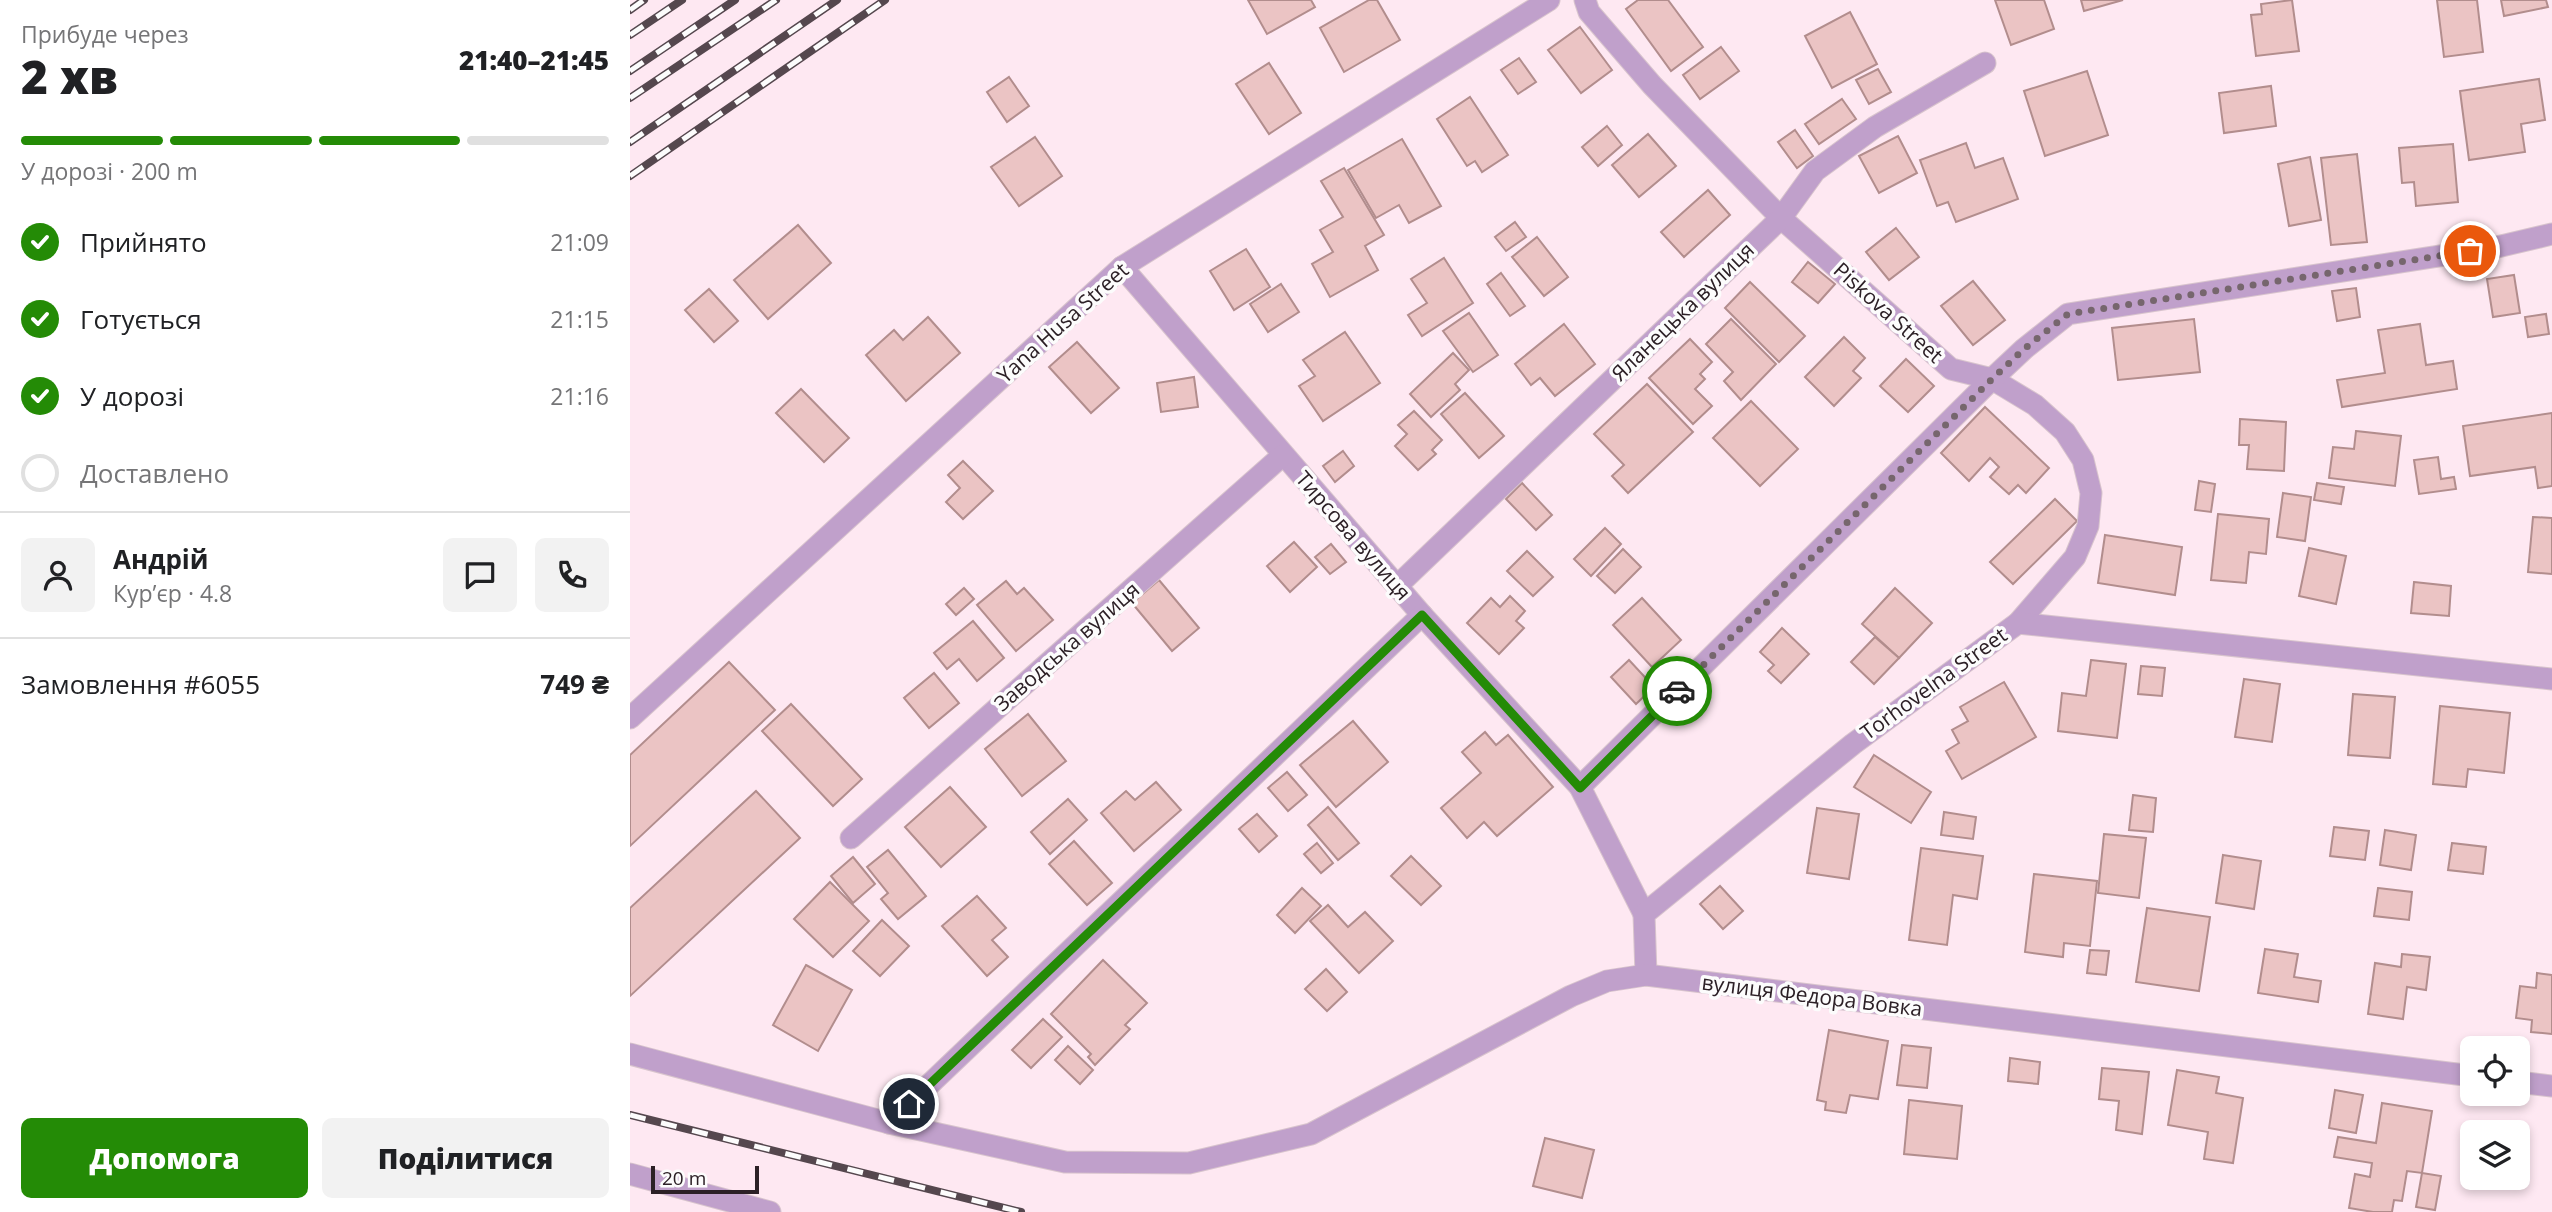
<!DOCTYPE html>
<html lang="uk">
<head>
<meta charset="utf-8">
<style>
	body { margin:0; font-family:"Open Sans",sans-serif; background:#f2f2f2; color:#202124; height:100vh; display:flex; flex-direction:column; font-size:26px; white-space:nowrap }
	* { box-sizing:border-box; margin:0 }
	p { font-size:23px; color:#757577 }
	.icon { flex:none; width:38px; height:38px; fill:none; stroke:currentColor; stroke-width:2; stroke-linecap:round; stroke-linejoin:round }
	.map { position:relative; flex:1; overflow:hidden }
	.details { display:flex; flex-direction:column; background:#fff; width:630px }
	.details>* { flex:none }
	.buttons { position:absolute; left:1830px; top:1036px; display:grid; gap:14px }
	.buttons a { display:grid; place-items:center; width:70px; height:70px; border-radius:10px; background:#fff; box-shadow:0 4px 10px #0003; font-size:35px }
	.scale { position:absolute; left:21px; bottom:18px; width:108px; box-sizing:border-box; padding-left:7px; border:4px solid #2c2026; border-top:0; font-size:19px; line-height:24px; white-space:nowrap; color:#2c2026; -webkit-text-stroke:5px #fcfcfc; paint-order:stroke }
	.pin { position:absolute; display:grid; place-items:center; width:60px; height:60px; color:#fff; margin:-30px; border:4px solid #fff; border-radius:50%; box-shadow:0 2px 7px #0007 }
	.courier { position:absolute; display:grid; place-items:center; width:70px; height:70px; margin:-35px; border:5px solid #248b06; border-radius:50%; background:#fff; color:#222; box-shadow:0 2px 9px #0007 }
	.headline em { font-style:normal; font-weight:800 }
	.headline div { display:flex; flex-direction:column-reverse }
	.headline { display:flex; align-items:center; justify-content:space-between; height:119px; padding:0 21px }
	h1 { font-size:46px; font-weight:800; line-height:52px }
	.bar { display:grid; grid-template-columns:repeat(4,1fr); gap:10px 7px; align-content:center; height:84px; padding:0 21px }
	.bar i { height:9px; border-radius:5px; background:#e0e0e0 }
	.bar .active { background:#248b06 }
	.bar p { grid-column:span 4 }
	.line { display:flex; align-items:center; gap:18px; padding:0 21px; border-top:2px solid #e0e0e0 }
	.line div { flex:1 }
	.round { display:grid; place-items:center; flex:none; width:74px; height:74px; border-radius:10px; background:#f2f2f2 }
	ol { padding:0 21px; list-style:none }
	li { display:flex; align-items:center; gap:21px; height:77px }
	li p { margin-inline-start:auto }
	li .icon { padding:7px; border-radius:50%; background:#248b06; color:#fff; stroke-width:4 }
	li:last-child { color:#757577 }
	li i { width:38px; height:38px; border:4px solid #e0e0e0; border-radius:50% }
	.cta { display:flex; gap:14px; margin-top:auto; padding:14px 21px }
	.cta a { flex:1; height:80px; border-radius:10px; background:#248b06; color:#fff; font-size:28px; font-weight:800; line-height:80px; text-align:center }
	.cta a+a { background:#f2f2f2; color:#202124 }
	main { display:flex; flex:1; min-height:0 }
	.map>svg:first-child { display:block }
	.building { fill:#ebc4c4; stroke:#b28d8d; stroke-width:2 }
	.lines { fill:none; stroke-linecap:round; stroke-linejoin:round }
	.minor-casing { stroke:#d8c4cd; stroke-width:23 }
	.minor { stroke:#c0a0cb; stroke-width:21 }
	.rail-casing { stroke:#55474e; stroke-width:8 }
	.rail { stroke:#fcfcfc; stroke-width:5; stroke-dasharray:16; stroke-linecap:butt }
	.done { stroke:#76666d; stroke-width:7; stroke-dasharray:0 12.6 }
	.route { stroke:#248b06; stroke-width:9 }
	.labels { text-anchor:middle; stroke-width:7; stroke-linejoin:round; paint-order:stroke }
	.street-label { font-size:21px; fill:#2c2026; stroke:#fcfcfc }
</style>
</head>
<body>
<main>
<section class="details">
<div class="headline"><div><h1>2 хв</h1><p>Прибуде через</p></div><em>21:40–21:45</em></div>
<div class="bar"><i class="active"></i><i class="active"></i><i class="active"></i><i></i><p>У дорозі · 200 m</p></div>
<ol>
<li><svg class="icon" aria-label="check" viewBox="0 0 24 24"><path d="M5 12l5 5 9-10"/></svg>Прийнято<p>21:09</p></li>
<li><svg class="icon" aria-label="check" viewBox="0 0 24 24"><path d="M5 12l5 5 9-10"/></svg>Готується<p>21:15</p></li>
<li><svg class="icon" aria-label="check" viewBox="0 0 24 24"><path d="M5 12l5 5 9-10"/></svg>У дорозі<p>21:16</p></li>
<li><i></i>Доставлено</li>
</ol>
<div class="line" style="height:126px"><a class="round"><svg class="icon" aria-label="person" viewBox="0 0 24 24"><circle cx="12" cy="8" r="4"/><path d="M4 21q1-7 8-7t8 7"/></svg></a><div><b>Андрій</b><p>Кур’єр · 4.8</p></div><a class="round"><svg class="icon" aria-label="chat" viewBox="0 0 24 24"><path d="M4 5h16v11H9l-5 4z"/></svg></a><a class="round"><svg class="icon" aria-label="phone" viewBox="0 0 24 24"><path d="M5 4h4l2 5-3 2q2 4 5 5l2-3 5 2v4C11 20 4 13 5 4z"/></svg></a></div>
<div class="line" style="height:91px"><div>Замовлення #6055</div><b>749 ₴</b></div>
<div class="cta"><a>Допомога</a><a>Поділитися</a></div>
</section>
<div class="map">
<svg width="1922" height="1212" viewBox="0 0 1922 1212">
	<rect width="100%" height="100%" fill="#fee8f2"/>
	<!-- building -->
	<g class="building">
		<path d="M618 0H681L685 7 637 34Z"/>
		<path d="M739 0H747L770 40 714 72 690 28Z"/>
		<path d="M1008 0H1038L1073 47 1041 71 996 9Z"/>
		<path d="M1365 0H1414L1424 29 1381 45Z"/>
		<path d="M1451 0H1493L1454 11Z"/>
		<path d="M1662 0 1669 51 1626 56 1621 15 1632 14 1631 4Z"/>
		<path d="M1807 0H1847L1853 52 1814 57Z"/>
		<path d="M1871 0H1916L1918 7 1874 16Z"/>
		<path d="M1220 12 1247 64 1202 88 1175 36Z"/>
		<path d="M950 27 982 70 951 93 918 50Z"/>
		<path d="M1091 47 1109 71 1070 99 1053 75Z"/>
		<path d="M889 58 906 82 888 94 871 70Z"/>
		<path d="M639 63 671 113 639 134 606 84Z"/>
		<path d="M1248 69 1261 92 1239 104 1226 80Z"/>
		<path d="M1457 71 1478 135 1415 156 1394 91Z"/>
		<path d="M379 77 399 106 377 122 357 92Z"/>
		<path d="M1909 79 1915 120 1891 124 1895 152 1839 160 1830 91Z"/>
		<path d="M1641 86 1646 126 1594 133 1589 93Z"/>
		<path d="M840 97 878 155 852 172 845 161 837 166 807 119Z"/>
		<path d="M1212 99 1226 119 1189 144 1175 124Z"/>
		<path d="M977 126 992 145 968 166 952 147Z"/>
		<path d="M1165 130 1183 156 1167 168 1148 142Z"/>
		<path d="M1018 134 1046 166 1009 197 982 165Z"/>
		<path d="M1268 136 1287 173 1249 193 1229 156Z"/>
		<path d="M405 137 432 176 389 206 361 167Z"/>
		<path d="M772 139 811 206 779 223 769 205 746 218 718 170Z"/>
		<path d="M1336 143 1345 168 1373 158 1388 199 1326 222 1318 202 1307 206 1290 160Z"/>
		<path d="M1823 144 1828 202 1786 206 1784 182 1772 183 1769 148Z"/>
		<path d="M1727 154 1737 242 1701 245 1691 158Z"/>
		<path d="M1680 157 1691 220 1659 226 1648 164Z"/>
		<path d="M714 168 754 235 735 246 748 270 700 297 682 264 703 252 690 230 713 217 691 181Z"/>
		<path d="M1078 190 1100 215 1054 257 1031 232Z"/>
		<path d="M885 222 896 237 876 251 865 237Z"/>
		<path d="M168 225 201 263 138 319 104 280Z"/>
		<path d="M1266 228 1289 257 1259 280 1236 252Z"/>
		<path d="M907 237 938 277 914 296 882 257Z"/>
		<path d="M616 249 640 287 604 310 580 271Z"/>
		<path d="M814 258 843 303 792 336 778 315 797 303 781 279Z"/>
		<path d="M1178 262 1205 284 1188 303 1162 282Z"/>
		<path d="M871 273 895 306 880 316 857 284Z"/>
		<path d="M1884 275 1890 313 1863 317 1857 279Z"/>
		<path d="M1343 281 1375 320 1343 345 1311 306Z"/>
		<path d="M1120 282 1175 336 1149 362 1095 308Z"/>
		<path d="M651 284 669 312 638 332 620 304Z"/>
		<path d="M1726 288 1730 317 1707 321 1702 291Z"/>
		<path d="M79 289 108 321 84 342 55 310Z"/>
		<path d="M839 313 868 355 843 372 813 331Z"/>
		<path d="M1916 314 1919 334 1898 337 1895 317Z"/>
		<path d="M298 317 330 353 276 401 236 355 264 330 273 340Z"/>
		<path d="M1101 319 1146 364 1111 400 1094 381 1103 372 1076 344Z"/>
		<path d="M1564 319 1570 372 1488 380 1482 328Z"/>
		<path d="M934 324 965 364 925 396 910 378 901 385 885 364Z"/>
		<path d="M1790 324 1796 365 1823 361 1827 389 1712 407 1707 380 1755 373 1748 330Z"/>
		<path d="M715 332 750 383 693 421 669 386 685 376 673 360Z"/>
		<path d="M1214 337 1235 358 1223 371 1231 378 1204 406 1175 377Z"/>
		<path d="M1060 339 1082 362 1070 374 1075 379 1065 389 1082 406 1063 424 1019 378Z"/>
		<path d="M447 342 489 388 461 413 419 367Z"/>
		<path d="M823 353 839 370 825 384 830 390 801 417 780 394Z"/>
		<path d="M1276 359 1304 386 1278 412 1250 386Z"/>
		<path d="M564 377 568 407 531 412 527 383Z"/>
		<path d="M1017 384 1063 432 998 493 982 476 994 465 964 434Z"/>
		<path d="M171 389 219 438 194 462 146 413Z"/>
		<path d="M835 393 874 436 849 458 811 414Z"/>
		<path d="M1121 401 1168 449 1130 486 1083 438Z"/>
		<path d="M1355 407 1419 468 1396 493 1388 485 1379 494 1360 477 1369 467 1360 458 1339 481 1311 453Z"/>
		<path d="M784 411 812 440 802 450 806 454 788 470 765 446 777 434 768 425Z"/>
		<path d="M1922 413V486L1908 488 1905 467 1840 476 1833 426Z"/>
		<path d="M1610 419 1656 422 1654 471 1617 469 1619 445H1609Z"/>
		<path d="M1726 431 1771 436 1765 486 1699 478 1703 447 1724 449Z"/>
		<path d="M713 451 724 466 705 482 693 466Z"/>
		<path d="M1808 457 1811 479 1824 477 1826 489 1789 494 1784 460Z"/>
		<path d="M333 461 363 491 333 519 316 502 330 488 318 475Z"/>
		<path d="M1569 481 1585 484 1581 512 1565 510Z"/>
		<path d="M892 483 922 515 906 530 876 499Z"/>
		<path d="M1687 483 1714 487 1711 504 1684 500Z"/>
		<path d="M1653 493 1681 497 1675 541 1647 537Z"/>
		<path d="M1425 499 1447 521 1383 584 1360 562Z"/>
		<path d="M1588 514 1639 519 1636 554 1619 552 1616 583 1581 580Z"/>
		<path d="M1903 517 1922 518V574L1898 572Z"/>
		<path d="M975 528 991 544 961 576 944 559Z"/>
		<path d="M1475 535 1552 547 1545 595 1468 583Z"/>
		<path d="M664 542 687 567 660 592 637 566Z"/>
		<path d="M701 544 716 562 700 574 685 557Z"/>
		<path d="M1679 548 1716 556 1706 604 1669 596Z"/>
		<path d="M993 549 1011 567 985 593 967 576Z"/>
		<path d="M897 551 923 577 903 596 877 571Z"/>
		<path d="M529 580 569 628 542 651 502 603Z"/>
		<path d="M376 581 387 594 394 588 423 620 386 651 347 605Z"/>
		<path d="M1784 582 1821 586 1819 616 1781 613Z"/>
		<path d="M334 588 344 599 326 615 316 604Z"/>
		<path d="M1265 588 1302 623 1269 658 1232 624Z"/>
		<path d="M880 596 895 611 886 621 894 628 869 654 837 623 861 598 870 607Z"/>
		<path d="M1012 598 1051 640 1022 667 983 625Z"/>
		<path d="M343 621 374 658 347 681 329 659 317 669 304 653Z"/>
		<path d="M1152 628 1179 654 1151 683 1138 671 1144 665 1130 652Z"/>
		<path d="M1245 637 1269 658 1244 684 1221 662Z"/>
		<path d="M999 660 1024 687 1006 704 981 677Z"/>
		<path d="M1461 660 1496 664 1487 738 1428 731 1432 693 1456 696Z"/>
		<path d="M99 662 145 710 0 846V755Z"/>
		<path d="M1511 666 1535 668 1532 696 1508 694Z"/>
		<path d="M304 673 329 703 299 728 274 698Z"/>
		<path d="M1614 679 1650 684 1642 742 1605 737Z"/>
		<path d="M1374 682 1406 737 1332 779 1316 751 1329 743 1322 730 1338 721 1330 707Z"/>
		<path d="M1723 694 1765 697 1760 758 1718 755Z"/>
		<path d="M161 704 232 779 203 806 132 731Z"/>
		<path d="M1810 706 1880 713 1874 773 1838 769 1836 787 1803 784Z"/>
		<path d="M398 714 436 761 392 796 355 749Z"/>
		<path d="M723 721 758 762 706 807 670 765Z"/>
		<path d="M855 732 866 745 878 735 923 787 867 836 854 822 837 838 811 808 851 773 832 752Z"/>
		<path d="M1244 755 1301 792 1281 823 1224 787Z"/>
		<path d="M657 772 677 795 658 811 638 788Z"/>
		<path d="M526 782 551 810 504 851 471 813 496 791 505 800Z"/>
		<path d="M320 787 356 827 311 867 275 827Z"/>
		<path d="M126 791 170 838 0 996V908Z"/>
		<path d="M1503 795 1526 798 1523 832 1499 830Z"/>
		<path d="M438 799 457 820 420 854 401 832Z"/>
		<path d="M698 807 729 843 708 860 678 825Z"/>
		<path d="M1187 808 1229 814 1219 879 1177 873Z"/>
		<path d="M1314 812 1346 817 1343 839 1311 835Z"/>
		<path d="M627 814 647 836 629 852 609 829Z"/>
		<path d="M1704 827 1739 831 1735 860 1700 856Z"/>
		<path d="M1755 830 1786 835 1781 870 1750 865Z"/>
		<path d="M1474 834 1516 838 1509 898 1468 893Z"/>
		<path d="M444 841 482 883 457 905 419 864Z"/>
		<path d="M687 843 703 863 691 873 674 854Z"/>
		<path d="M1822 843 1856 847 1853 874 1818 870Z"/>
		<path d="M1291 848 1353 856 1347 899 1323 895 1317 945 1279 940Z"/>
		<path d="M258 850 296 896 268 919 251 899 258 893 237 867Z"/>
		<path d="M1593 855 1631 861 1624 909 1586 903Z"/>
		<path d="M781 856 811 886 791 905 761 876Z"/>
		<path d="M223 857 245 884 223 903 201 876Z"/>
		<path d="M1404 874 1467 881 1460 946 1434 943 1433 957 1395 952Z"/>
		<path d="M200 882 239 921 203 957 164 919Z"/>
		<path d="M1090 886 1113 911 1093 929 1070 904Z"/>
		<path d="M672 888 691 906 665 933 647 915Z"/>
		<path d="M1748 888 1782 892 1779 920 1744 916Z"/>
		<path d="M347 896 376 928 362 940 378 957 357 976 312 926Z"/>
		<path d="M698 905 718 927 735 912 763 941 729 973 680 921Z"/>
		<path d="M1517 908 1580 917 1569 991 1506 982Z"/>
		<path d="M252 920 279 946 250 976 223 951Z"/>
		<path d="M1635 949 1668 954 1664 977 1691 981 1688 1002 1628 993Z"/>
		<path d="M1460 950 1479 951 1476 975 1457 973Z"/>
		<path d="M1772 954 1800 957 1796 990 1777 987 1773 1019 1738 1014 1745 963 1771 967Z"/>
		<path d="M473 960 517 1003 495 1025 500 1029 465 1065 458 1057 461 1054 421 1014Z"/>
		<path d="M176 965 222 990 188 1051 143 1025Z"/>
		<path d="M696 969 717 992 697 1011 675 989Z"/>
		<path d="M1907 973 1922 975V1034L1901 1032 1902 1020 1886 1018 1890 986 1906 988Z"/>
		<path d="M413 1019 432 1037 401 1068 382 1050Z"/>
		<path d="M1199 1030 1258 1041 1248 1099 1220 1095 1216 1113 1195 1110 1196 1102 1187 1100Z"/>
		<path d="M1272 1045 1301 1048 1297 1088 1267 1085Z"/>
		<path d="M438 1046 463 1070 450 1084 425 1060Z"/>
		<path d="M1380 1058 1410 1062 1408 1084 1378 1081Z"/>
		<path d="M1472 1068 1519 1072 1512 1134 1486 1130 1489 1101 1469 1099Z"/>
		<path d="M1547 1070 1589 1077 1586 1093 1613 1098 1603 1163 1574 1159 1578 1132 1538 1125Z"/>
		<path d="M1705 1090 1733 1095 1726 1133 1699 1128Z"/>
		<path d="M1279 1100 1332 1106 1327 1159 1274 1154Z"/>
		<path d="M1752 1103 1802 1111 1792 1173 1777 1171 1772 1201 1764 1200 1762 1212H1743L1719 1208 1725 1174 1740 1177 1742 1163 1704 1157 1708 1137 1746 1143Z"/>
		<path d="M915 1138 964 1150 952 1198 903 1186Z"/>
		<path d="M1792 1173 1811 1176 1805 1210 1786 1207Z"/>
	</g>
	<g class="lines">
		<!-- minor casing -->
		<g class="minor-casing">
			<g id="minor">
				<path d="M955 0 959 12 1022 85 1151 218 1321 369 1362 379 1405 405 1435 432 1453 460 1461 493 1458 526 1445 557 1388 623"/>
				<path d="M492 267 792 615 950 787 1014 914"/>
				<path d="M767 586 1151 218 1185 171 1245 127 1355 63"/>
				<path d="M0 718 492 267 919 0"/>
				<path d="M950 787 1362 379 1394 349 1438 314 1867 247 1922 234"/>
				<path d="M221 838 653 455"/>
				<path d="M1016 975 1014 914 1223 744 1388 623 1922 679"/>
				<path d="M0 1054 259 1123 435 1162 559 1163 681 1134 941 996 977 981 1016 975 1843 1076"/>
				<path d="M1888 1082 1922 1086"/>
				<path d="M259 1123 792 615"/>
				<path d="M0 1174 140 1212"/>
			</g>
		</g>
		<!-- minor -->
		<use href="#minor" class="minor"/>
		<!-- rail casing -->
		<g class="rail-casing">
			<g id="rail">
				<path d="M0 10 14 0"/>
				<path d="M0 35 52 0"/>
				<path d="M0 71 105 0"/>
				<path d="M0 98 146 0"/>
				<path d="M0 142 207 0"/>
				<path d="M0 176 255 0"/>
				<path d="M0 1115 391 1212"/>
			</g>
		</g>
		<!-- rail -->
		<use href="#rail" class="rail"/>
	</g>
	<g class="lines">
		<!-- done -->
		<path class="done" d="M1047 691 1362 379 1394 349 1438 314 1840 251"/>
		<!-- route -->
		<path class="route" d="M279 1104 792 615 950 788 1047 691"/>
	</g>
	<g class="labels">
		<!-- street labels -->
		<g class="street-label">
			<text transform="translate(1053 312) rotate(-44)" y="7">Яланецька вулиця</text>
			<text transform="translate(1258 313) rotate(42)" y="7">Piskova Street</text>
			<text transform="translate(433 323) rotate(-42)" y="7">Yana Husa Street</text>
			<text transform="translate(723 536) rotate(49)" y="7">Тирсова вулиця</text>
			<text transform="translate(437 647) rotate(-41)" y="7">Заводська вулиця</text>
			<text transform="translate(1304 684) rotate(-36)" y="7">Torhovelna Street</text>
			<text transform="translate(1182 996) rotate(7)" y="7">вулиця Федора Вовка</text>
		</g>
	</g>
</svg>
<div class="buttons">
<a><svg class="icon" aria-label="locate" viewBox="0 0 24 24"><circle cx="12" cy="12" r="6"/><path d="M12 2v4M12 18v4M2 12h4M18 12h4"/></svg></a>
<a><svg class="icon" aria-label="layers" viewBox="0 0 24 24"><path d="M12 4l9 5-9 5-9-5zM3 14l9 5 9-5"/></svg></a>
</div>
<div class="scale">20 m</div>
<div class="pin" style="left:1840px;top:251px;background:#ea580c"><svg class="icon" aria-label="bag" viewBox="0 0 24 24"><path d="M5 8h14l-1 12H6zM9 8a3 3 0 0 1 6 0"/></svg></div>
<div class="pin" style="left:279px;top:1104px;background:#1f2937"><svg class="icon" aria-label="home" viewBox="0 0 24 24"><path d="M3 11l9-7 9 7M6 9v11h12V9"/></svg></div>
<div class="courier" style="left:1047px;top:691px"><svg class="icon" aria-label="car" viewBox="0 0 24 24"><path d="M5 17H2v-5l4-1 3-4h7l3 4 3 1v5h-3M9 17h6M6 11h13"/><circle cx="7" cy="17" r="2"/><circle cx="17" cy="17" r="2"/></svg></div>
</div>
</main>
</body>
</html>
